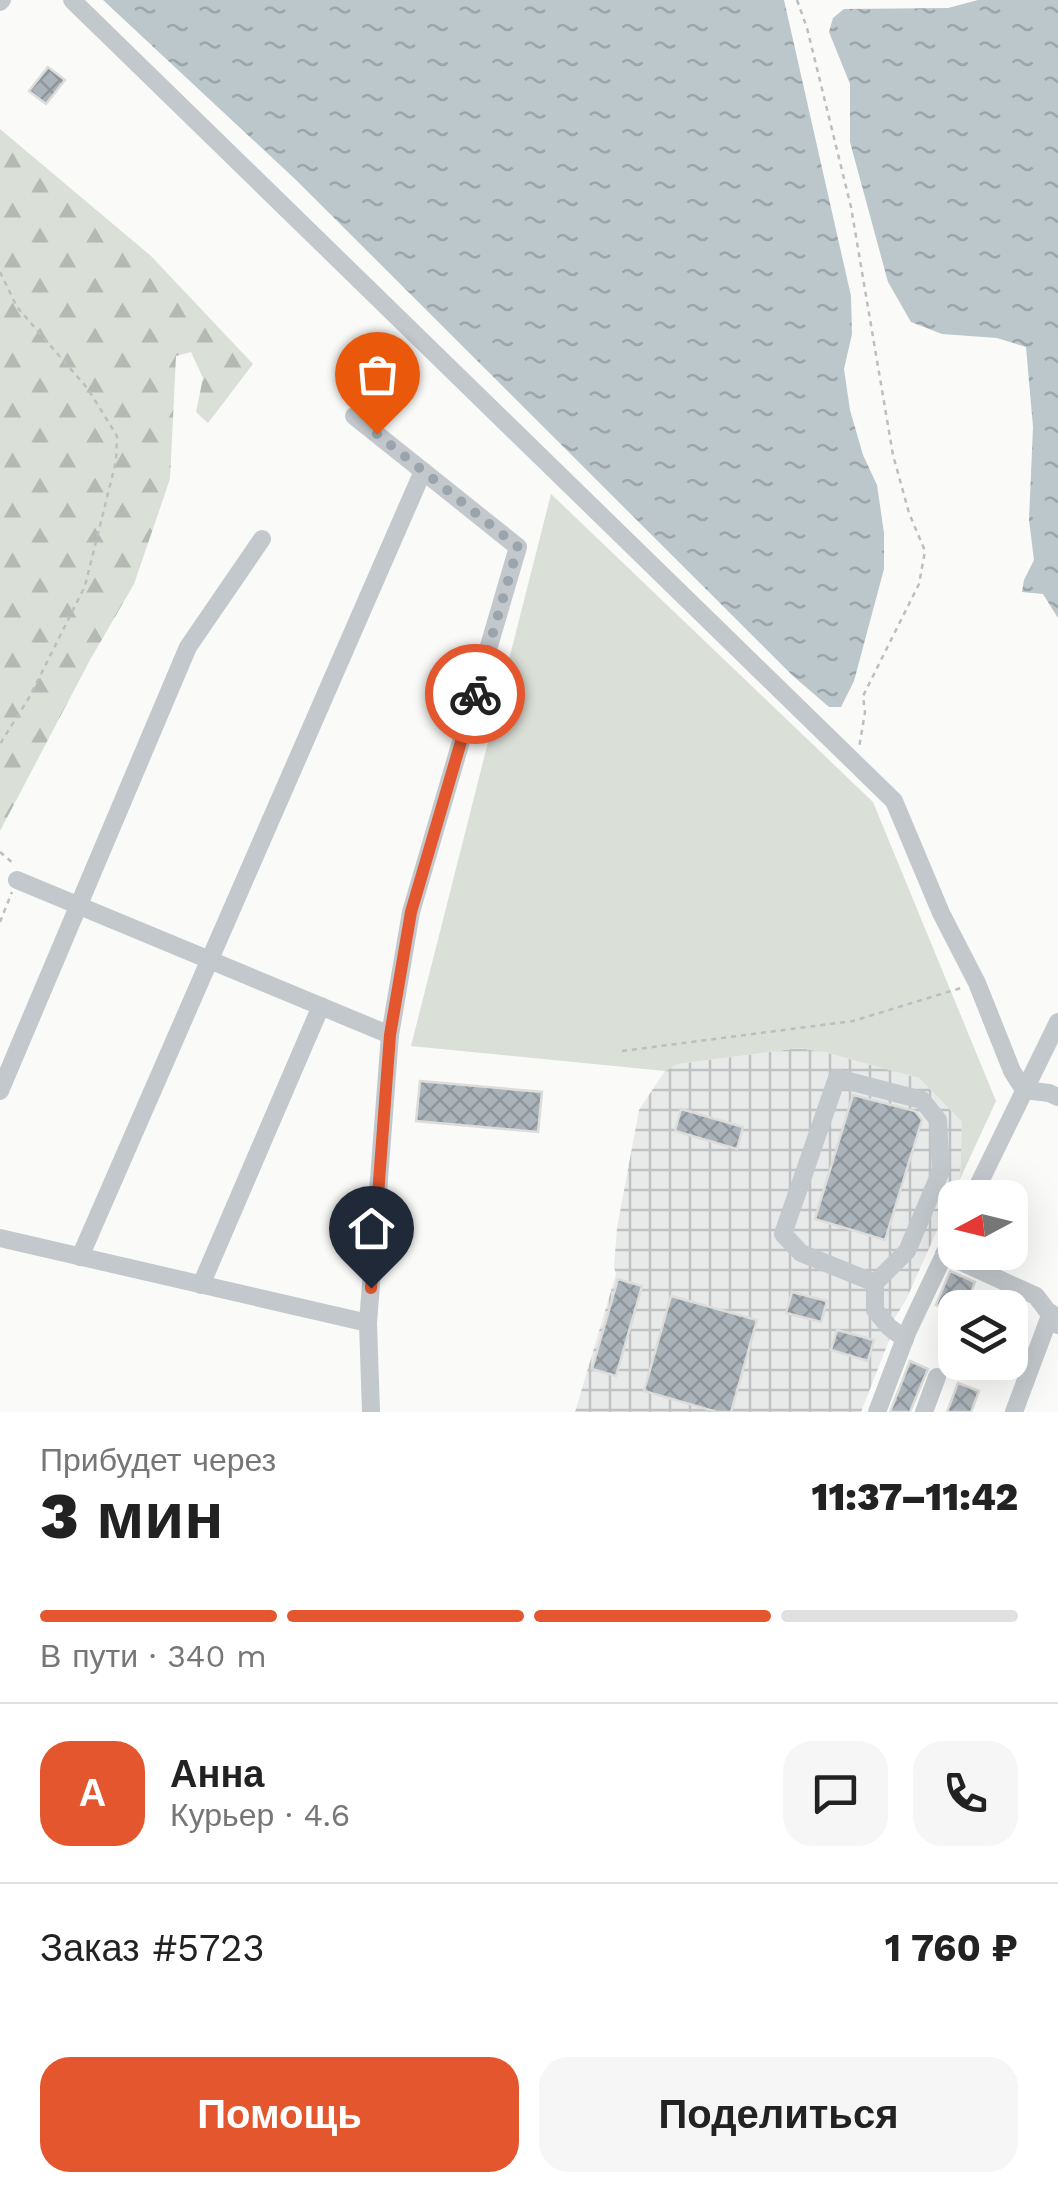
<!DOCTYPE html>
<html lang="ru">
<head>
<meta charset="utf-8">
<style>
	body { margin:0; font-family:"Work Sans",sans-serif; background:#f6f6f6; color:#222; height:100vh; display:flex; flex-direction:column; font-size:38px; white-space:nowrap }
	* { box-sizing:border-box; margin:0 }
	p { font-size:32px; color:#767676 }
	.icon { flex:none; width:55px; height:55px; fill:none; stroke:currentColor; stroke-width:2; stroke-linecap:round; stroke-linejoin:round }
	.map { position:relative; height:1412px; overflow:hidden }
	.details { display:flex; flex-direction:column; background:#fff; flex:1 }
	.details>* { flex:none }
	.needle { width:65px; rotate:263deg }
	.fabs { position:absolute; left:938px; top:1180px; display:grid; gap:20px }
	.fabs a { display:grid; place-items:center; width:90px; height:90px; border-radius:20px; background:#fff; box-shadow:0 10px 40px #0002; font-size:50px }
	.pin { position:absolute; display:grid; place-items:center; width:85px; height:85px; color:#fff; margin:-102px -42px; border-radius:50% 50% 50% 0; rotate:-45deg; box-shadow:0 0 10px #0007 }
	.pin .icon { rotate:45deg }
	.courier { position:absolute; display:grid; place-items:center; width:100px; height:100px; margin:-50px; border:8px solid #e4572e; border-radius:50%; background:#fff; color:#222; box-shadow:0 2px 12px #0007 }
	.headline em { font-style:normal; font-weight:800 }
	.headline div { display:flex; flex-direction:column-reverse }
	.headline { display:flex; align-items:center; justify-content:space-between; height:170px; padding:0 40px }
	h1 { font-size:65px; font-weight:800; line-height:75px }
	.bar { display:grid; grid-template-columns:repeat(4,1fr); gap:15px 10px; align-content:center; height:120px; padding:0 40px }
	.bar i { height:12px; border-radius:8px; background:#e0e0e0 }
	.bar .on { background:#e4572e }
	.bar p { grid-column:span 4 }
	.line { display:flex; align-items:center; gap:25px; padding:0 40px; border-top:2px solid #e0e0e0 }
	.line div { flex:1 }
	.round { display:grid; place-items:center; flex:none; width:105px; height:105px; border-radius:30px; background:#f6f6f6 }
	.cta { display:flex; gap:20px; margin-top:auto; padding:20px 40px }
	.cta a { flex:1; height:115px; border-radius:30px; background:#e4572e; color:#fff; font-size:40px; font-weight:800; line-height:115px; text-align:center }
	.cta a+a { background:#f6f6f6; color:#222 }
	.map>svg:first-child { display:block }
	.industrial { fill:url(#industrial-grid) }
	.grass { fill:#dadfd7 }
	.forest { fill:url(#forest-firs) }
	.water { fill:url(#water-ripples) }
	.building { fill:url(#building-cross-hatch); stroke:#dcdcda; stroke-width:2.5 }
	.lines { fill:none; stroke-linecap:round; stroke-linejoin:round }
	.path { stroke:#bbbfc2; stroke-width:2.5; stroke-dasharray:5 5; stroke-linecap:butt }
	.minor { stroke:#c3c8cc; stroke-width:18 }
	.done { stroke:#99a4ac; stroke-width:10; stroke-dasharray:0 18 }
	.route { stroke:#e4572e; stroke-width:12 }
</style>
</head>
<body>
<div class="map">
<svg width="1058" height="1412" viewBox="0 0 1058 1412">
	<defs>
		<pattern id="industrial-grid" width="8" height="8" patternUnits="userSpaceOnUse" patternTransform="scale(2.5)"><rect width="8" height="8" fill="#e8e9e9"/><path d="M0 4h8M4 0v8" fill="none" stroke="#c0c1c2"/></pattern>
		<pattern id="forest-firs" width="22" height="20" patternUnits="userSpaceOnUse" patternTransform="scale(2.5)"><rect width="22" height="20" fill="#dadfd7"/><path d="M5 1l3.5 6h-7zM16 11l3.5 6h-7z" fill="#b4b9b4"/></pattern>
		<pattern id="water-ripples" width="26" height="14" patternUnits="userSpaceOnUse" patternTransform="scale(2.5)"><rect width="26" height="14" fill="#bbc7cb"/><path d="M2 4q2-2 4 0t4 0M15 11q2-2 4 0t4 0" fill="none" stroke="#9ca6aa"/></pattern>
		<pattern id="building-cross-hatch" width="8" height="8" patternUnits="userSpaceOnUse" patternTransform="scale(2.5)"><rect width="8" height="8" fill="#aab3b9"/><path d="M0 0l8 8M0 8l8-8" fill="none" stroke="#8e969c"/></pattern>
	</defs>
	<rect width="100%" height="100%" fill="#fafaf8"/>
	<!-- industrial -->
	<path class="industrial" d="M799 1048 824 1052 919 1078 962 1122 960 1179 906 1300 886 1332 890 1338 861 1412H575L616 1274 614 1267 617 1228 639 1110 665 1071 678 1064Z"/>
	<!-- grass -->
	<path class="grass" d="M551 494 873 802 996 1101 960 1179 962 1122 919 1078 824 1052 799 1048 678 1064 665 1071 411 1046Z"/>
	<!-- forest -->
	<path class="forest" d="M0 129 151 256 253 364 208 423 196 412 203 378 191 352 176 356 170 479 134 584 90 660 0 831Z"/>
	<!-- water -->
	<g class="water">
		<path d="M103 0H784L851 296 852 334 844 369 850 410 863 455 877 485 884 533V569L854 681 841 707H829L793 676 295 179Z"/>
		<path d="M978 0H1058V618L1043 594 1022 592 1024 580 1034 560 1029 520 1033 427 1026 347 997 338 942 334 911 322 888 282 850 142V84L829 32 833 18 844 9 948 8Z"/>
	</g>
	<!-- building -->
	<g class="building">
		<path d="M48 67 65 80 46 104 29 91Z"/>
		<path d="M420 1081 542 1092 538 1132 416 1121Z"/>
		<path d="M853 1095 915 1111 922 1120 885 1240 815 1219Z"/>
		<path d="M681 1109 743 1127 737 1149 675 1131Z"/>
		<path d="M950 1271 975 1282 965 1308H955V1313L936 1305Z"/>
		<path d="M618 1279 642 1286 616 1376 592 1369Z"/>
		<path d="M792 1292 827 1301 821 1322 786 1313Z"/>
		<path d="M671 1296 757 1320 731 1412H717L644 1391Z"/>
		<path d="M837 1330 874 1340 868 1361 831 1350Z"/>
		<path d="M910 1361 928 1369 910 1412H890Z"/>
		<path d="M958 1383 979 1391 971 1412H947Z"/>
	</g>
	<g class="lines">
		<!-- path -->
		<g class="path">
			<path d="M797 0 807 28 851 207 893 455 909 513 925 551 919 584 863 696 865 712 859 748"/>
			<path d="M0 272 17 307 88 389 117 436 116 461 85 586 30 696 0 744"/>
			<path d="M0 852 14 864"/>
			<path d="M0 922 12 892"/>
			<path d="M622 1051 853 1021 961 988"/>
		</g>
		<!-- minor -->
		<g class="minor">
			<path d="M72 0 894 801 941 913 977 983 1012 1071 1024 1090"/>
			<path d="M0 2 2 0"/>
			<path d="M354 416 518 547 411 912 390 1035 368 1323 371 1412"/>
			<path d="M17 880 390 1035"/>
			<path d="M1024 1090 1049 1093 1058 1097"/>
			<path d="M0 1091 188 647 262 539"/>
			<path d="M972 1198 1058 1022"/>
			<path d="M0 1238 368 1323"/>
			<path d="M944 1254 1036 1296 1058 1325"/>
			<path d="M80 1257 423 471"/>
			<path d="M875 1283 801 1253 783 1234 837 1078 922 1100 938 1120 941 1171 907 1251 875 1283V1310L889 1327 905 1339"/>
			<path d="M201 1285 321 1006"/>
			<path d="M877 1412 907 1333 955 1232"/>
			<path d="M924 1412 937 1377"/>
			<path d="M1014 1412 1051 1313"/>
		</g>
	</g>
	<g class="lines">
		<!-- done -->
		<path class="done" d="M377 434 518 547 475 694"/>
		<!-- route -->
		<path class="route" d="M371 1288 390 1035 411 912 475 694"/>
	</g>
</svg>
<div class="fabs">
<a><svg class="needle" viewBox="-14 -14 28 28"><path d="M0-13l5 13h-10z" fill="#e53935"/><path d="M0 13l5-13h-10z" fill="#767676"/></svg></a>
<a><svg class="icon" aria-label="layers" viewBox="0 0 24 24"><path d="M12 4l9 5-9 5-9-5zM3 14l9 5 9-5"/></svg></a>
</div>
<div class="pin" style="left:377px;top:434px;background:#ea580c"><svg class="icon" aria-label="bag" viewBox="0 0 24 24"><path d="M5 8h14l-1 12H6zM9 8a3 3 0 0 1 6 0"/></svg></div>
<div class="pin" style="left:371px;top:1288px;background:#1f2937"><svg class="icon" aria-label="home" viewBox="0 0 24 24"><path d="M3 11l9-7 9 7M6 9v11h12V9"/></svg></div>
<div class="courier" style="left:475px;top:694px"><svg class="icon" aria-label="bike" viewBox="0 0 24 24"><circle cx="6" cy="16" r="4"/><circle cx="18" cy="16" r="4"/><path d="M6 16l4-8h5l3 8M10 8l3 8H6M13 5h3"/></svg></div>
</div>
<section class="details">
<div class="headline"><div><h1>3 мин</h1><p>Прибудет через</p></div><em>11:37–11:42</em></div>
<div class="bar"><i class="on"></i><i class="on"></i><i class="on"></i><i></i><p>В пути · 340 m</p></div>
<div class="line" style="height:180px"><b class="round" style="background:#e4572e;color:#fff">А</b><div><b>Анна</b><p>Курьер · 4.6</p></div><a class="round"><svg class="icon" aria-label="chat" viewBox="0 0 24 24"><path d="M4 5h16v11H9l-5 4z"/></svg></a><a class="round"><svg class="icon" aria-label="phone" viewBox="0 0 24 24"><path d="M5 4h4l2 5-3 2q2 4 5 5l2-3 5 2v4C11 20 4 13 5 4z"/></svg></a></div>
<div class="line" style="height:130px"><div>Заказ #5723</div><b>1 760 ₽</b></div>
<div class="cta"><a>Помощь</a><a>Поделиться</a></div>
</section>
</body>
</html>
